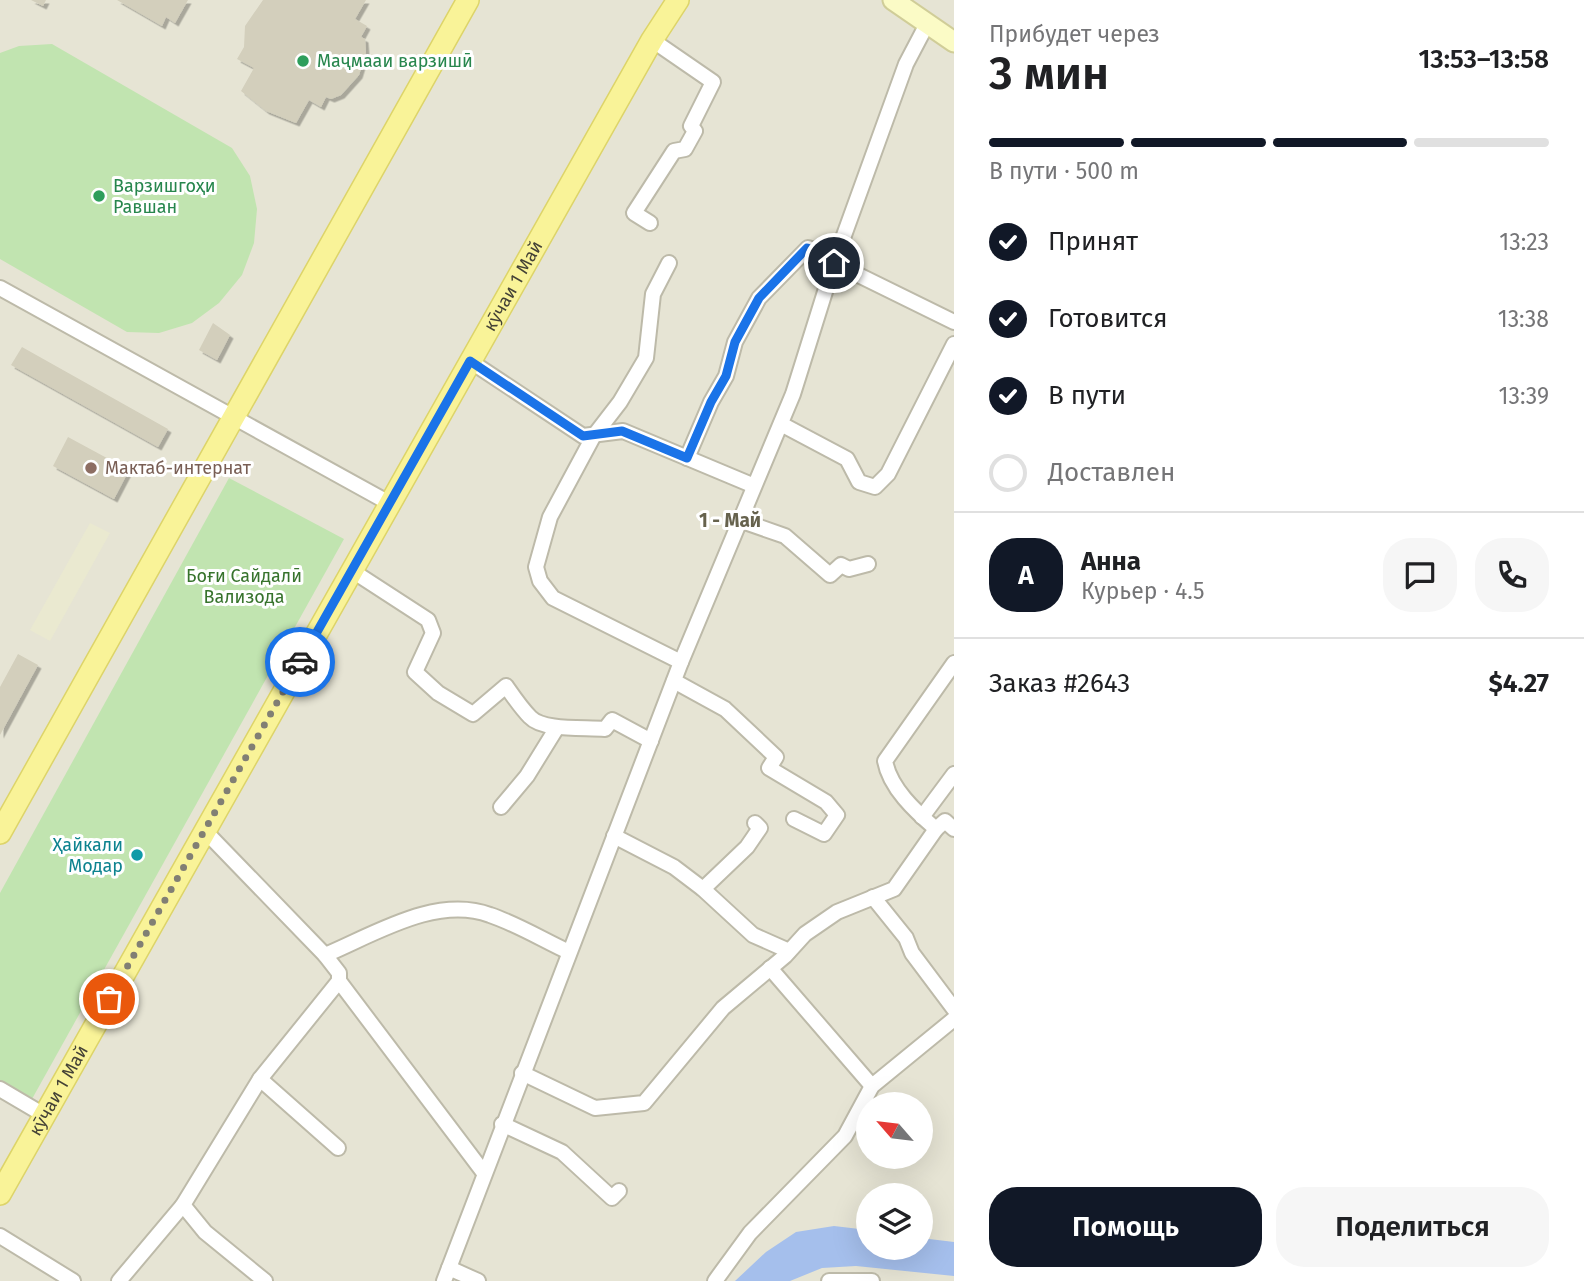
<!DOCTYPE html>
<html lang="ru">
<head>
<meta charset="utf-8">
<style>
	body { margin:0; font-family:"Fira Sans",sans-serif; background:#f6f6f6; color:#202124; height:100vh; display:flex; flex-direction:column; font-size:26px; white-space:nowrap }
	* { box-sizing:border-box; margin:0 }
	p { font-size:23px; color:#757577 }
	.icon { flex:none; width:38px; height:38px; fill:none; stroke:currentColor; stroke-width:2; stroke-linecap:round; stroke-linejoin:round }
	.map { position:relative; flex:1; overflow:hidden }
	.panel { display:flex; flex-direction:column; background:#fff; width:630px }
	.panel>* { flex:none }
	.needle { width:46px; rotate:298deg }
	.buttons { position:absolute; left:856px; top:1092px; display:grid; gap:14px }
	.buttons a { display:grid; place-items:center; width:77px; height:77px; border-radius:50%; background:#fff; box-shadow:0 7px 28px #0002; font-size:35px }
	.pin { position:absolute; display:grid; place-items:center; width:60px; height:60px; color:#fff; margin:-30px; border:4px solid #fff; border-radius:50%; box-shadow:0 2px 7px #0007 }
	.courier { position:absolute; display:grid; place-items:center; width:70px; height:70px; margin:-35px; border:5px solid #1a73e8; border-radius:50%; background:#fff; color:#222; box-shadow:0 2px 9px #0007 }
	.headline em { font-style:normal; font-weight:600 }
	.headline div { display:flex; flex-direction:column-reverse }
	.headline { display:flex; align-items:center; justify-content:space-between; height:119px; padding:0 35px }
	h1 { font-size:46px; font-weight:600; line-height:52px }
	.bar { display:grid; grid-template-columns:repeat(4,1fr); gap:10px 7px; align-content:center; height:84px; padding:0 35px }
	.bar i { height:9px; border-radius:5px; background:#e0e0e0 }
	.bar .current { background:#111827 }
	.bar p { grid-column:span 4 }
	.line { display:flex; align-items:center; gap:18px; padding:0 35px; border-top:2px solid #e0e0e0 }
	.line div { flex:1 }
	.round { display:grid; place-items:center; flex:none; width:74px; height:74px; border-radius:28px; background:#f6f6f6 }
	ol { padding:0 35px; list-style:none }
	li { display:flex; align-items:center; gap:21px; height:77px }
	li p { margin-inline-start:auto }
	li .icon { padding:7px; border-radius:50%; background:#111827; color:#fff; stroke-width:4 }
	li:last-child { color:#757577 }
	li i { width:38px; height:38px; border:4px solid #e0e0e0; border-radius:50% }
	.button { display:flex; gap:14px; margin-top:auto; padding:14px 35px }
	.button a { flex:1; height:80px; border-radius:28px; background:#111827; color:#fff; font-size:28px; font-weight:600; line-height:80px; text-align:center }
	.button a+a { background:#f6f6f6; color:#202124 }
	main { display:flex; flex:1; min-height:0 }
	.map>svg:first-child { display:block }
	.residential { fill:#e6e4d4; fill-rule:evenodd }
	.education { fill:#eae9d0 }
	.green { fill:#c1e4b0 }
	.water { fill:#a5bfec }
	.building { fill:#d3cfbc; filter:url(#shadow) }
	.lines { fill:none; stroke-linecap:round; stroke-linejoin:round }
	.minor-casing { stroke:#bdbaa9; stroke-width:18 }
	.secondary-casing { stroke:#d0cd98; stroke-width:23 }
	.primary-casing { stroke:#ddd469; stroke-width:24 }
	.minor { stroke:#fff; stroke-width:14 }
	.secondary { stroke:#fbfbc6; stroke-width:19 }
	.primary { stroke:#f9f398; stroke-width:21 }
	.done { stroke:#817f74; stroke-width:7; stroke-dasharray:0 12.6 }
	.route { stroke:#1a73e8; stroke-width:9 }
	.leisure-dot { fill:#2e9e5b; stroke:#fff; stroke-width:2.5 }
	.education-dot { fill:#8d6e63; stroke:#fff; stroke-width:2.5 }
	.culture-dot { fill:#0f9aa8; stroke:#fff; stroke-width:2.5 }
	.labels { text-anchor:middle; stroke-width:6; stroke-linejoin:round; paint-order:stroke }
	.leisure-label { font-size:18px; fill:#27864d; stroke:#fff; text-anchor:start }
	.street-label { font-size:18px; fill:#444236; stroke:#fff }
	.education-label { font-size:18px; fill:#785e54; stroke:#fff; text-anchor:start }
	.park-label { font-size:18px; fill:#37732c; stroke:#fff }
	.culture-label { font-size:18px; fill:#0d838f; stroke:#fff; text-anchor:end }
	.neighbourhood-label { font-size:19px; font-weight:bold; fill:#66624d; stroke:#fff }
</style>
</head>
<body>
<main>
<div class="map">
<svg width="954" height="1281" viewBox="0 0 954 1281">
	<defs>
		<filter id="shadow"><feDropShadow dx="3.5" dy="3.5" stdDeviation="0" flood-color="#0004"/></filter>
	</defs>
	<rect width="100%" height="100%" fill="#f2f1e6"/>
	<!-- residential -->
	<path class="residential" d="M0 0H954V1281H0ZM868 1104H920V1157H868ZM868 1195H920V1248H868Z"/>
	<!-- education -->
	<path class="education" d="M90 523 110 533 50 641 30 630Z"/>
	<!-- green -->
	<g class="green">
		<path d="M52 44 232 148 250 176 257 209 254 243 242 275 219 303 192 323 159 333 127 332 0 259V53L19 46Z"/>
		<path d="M229 478 344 539 32 1099 0 1081V893Z"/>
	</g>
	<!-- water -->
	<path class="water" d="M834 1226 868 1230V1248H920L921 1238 954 1242V1276L856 1266 822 1268 790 1281H735L766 1252 796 1232Z"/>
	<!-- building -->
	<g class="building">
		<path d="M31 0H46L43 6Z"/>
		<path d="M117 0H188L175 23 166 17 162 26Z"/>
		<path d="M263 0H366L355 19 367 26 361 37 365 39 366 52 359 75 341 95 331 99 326 97 321 107 309 100 296 123 266 111 241 91 254 68 237 59 244 47 245 26Z"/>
		<path d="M213 323 230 335 217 360 199 350Z"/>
		<path d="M22 347 168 429 158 447 11 365Z"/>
		<path d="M68 437 129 470 114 499 53 466Z"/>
		<path d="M18 654 38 665 0 735V687Z"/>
	</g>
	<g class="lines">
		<!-- minor casing -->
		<g class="minor-casing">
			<g id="minor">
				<path d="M650 223 634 213 674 151 685 149 695 131 691 126 713 82 652 40"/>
				<path d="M669 263 653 294 646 358 620 402 593 437 550 517 536 567 540 581 553 598 681 662"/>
				<path d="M834 263 954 322"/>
				<path d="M0 288 389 503"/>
				<path d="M470 361 583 436 623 431 752 485"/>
				<path d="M781 424 847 459 859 482 875 487 888 474 954 344"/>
				<path d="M687 458 711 402 726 376 735 342 759 298 808 248 836 258"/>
				<path d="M739 520 785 536 830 575 841 565 849 569 868 564"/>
				<path d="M351 570 428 620 433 633 415 672 438 693 473 714 506 686C513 696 521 708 530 717 543 731 585 727 605 729L612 720 651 741"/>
				<path d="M954 663 885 761C890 788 915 811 936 829L945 821 954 829"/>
				<path d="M674 681 725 709 776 757 769 768 826 802 837 815 824 834 794 819"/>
				<path d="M501 807 527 776 556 729"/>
				<path d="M922 817 954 774"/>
				<path d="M204 830 325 955 339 973V981L484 1173"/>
				<path d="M614 836 674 867 703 889 753 935 789 951"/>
				<path d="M703 889 747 847 760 828 755 823"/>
				<path d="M873 897 906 938 912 953 954 1009"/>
				<path d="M325 955C375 934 436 895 490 915 517 924 543 940 569 952"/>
				<path d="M770 968 872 1086"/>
				<path d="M522 1073 595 1108 644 1103 723 1008 785 956 805 934 837 912 894 889 936 829"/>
				<path d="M260 1079 338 1148"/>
				<path d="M0 1089 44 1115"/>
				<path d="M502 1124 562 1152 612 1198 619 1191"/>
				<path d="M183 1205 205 1232 265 1281"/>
				<path d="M0 1236 73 1281"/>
				<path d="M449 1268 478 1281"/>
				<path d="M119 1281 183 1205 260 1079 339 981"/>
				<path d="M444 1281 681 662 793 394 834 263 906 64 927 24"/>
				<path d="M715 1281 750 1233 845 1136 872 1086 954 1019"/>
				<path d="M829 1281H872"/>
			</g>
		</g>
		<!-- secondary casing -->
		<g class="secondary-casing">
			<path id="secondary" d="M893 0 954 42"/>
		</g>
		<!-- primary casing -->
		<g class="primary-casing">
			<g id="primary">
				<path d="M0 833 468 0"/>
				<path id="s1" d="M0 1194 652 40 678 0"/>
			</g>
		</g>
		<!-- minor -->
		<use href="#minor" class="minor"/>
		<!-- secondary -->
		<use href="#secondary" class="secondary"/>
		<!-- primary -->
		<use href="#primary" class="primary"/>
	</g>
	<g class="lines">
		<!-- done -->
		<path class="done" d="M109 999 300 662"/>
		<!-- route -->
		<path class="route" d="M300 662 470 361 583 436 622 431 687 458 711 402 726 376 735 342 759 298 807 248 836 258 834 263"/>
	</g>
	<!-- markers -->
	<g class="leisure-dot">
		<circle cx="303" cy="61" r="7"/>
		<circle cx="99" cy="196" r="7"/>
	</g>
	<circle class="education-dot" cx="91" cy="468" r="7"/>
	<circle class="culture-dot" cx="137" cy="855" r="7"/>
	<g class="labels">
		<!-- leisure labels -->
		<g class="leisure-label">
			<text x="317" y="67">Маҷмааи варзишӣ</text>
			<text x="113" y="192">Варзишгоҳи<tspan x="113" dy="21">Равшан</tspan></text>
		</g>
		<!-- street labels -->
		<g class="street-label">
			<text dy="6" stroke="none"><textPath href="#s1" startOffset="1043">кӯчаи 1 Май</textPath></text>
			<text dy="6" stroke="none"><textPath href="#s1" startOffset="119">кӯчаи 1 Май</textPath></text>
		</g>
		<!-- education labels -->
		<g class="education-label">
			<text x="105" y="474">Мактаб-интернат</text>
		</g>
		<!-- park labels -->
		<g class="park-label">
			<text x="244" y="582">Боғи Сайдалӣ<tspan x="244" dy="21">Вализода</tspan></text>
		</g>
		<!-- culture labels -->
		<g class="culture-label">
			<text x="123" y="851">Ҳайкали<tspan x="123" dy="21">Модар</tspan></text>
		</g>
		<!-- neighbourhood labels -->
		<g class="neighbourhood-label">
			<text x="730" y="527">1 - Май</text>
		</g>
	</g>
</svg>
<div class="buttons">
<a><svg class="needle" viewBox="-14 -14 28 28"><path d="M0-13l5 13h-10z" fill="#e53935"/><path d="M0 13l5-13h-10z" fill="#757577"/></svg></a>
<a><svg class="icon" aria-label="layers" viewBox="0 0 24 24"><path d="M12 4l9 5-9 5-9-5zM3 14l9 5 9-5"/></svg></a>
</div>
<div class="pin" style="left:109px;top:999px;background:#ea580c"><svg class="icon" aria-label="bag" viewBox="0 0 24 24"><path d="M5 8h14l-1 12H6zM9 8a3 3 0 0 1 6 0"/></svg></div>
<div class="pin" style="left:834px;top:263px;background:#1f2937"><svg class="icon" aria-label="home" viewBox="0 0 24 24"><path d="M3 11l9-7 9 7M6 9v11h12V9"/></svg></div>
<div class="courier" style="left:300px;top:662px"><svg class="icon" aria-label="car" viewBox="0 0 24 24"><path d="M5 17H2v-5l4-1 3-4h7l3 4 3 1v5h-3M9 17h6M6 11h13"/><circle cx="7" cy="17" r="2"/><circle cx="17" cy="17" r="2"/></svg></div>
</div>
<section class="panel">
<div class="headline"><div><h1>3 мин</h1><p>Прибудет через</p></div><em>13:53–13:58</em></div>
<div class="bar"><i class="current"></i><i class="current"></i><i class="current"></i><i></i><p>В пути · 500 m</p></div>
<ol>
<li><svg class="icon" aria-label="check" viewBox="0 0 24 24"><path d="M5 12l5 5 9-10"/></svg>Принят<p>13:23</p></li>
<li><svg class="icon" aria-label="check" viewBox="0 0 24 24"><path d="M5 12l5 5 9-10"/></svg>Готовится<p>13:38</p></li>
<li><svg class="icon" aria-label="check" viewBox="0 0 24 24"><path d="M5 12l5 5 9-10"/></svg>В пути<p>13:39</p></li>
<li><i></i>Доставлен</li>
</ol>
<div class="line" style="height:126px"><b class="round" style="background:#111827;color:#fff">А</b><div><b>Анна</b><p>Курьер · 4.5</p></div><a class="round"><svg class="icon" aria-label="chat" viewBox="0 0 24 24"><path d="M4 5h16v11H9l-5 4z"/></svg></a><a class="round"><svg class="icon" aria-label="phone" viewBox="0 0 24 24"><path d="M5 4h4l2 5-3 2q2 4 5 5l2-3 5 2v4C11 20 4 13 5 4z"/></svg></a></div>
<div class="line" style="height:91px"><div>Заказ #2643</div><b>$4.27</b></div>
<div class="button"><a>Помощь</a><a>Поделиться</a></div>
</section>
</main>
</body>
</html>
